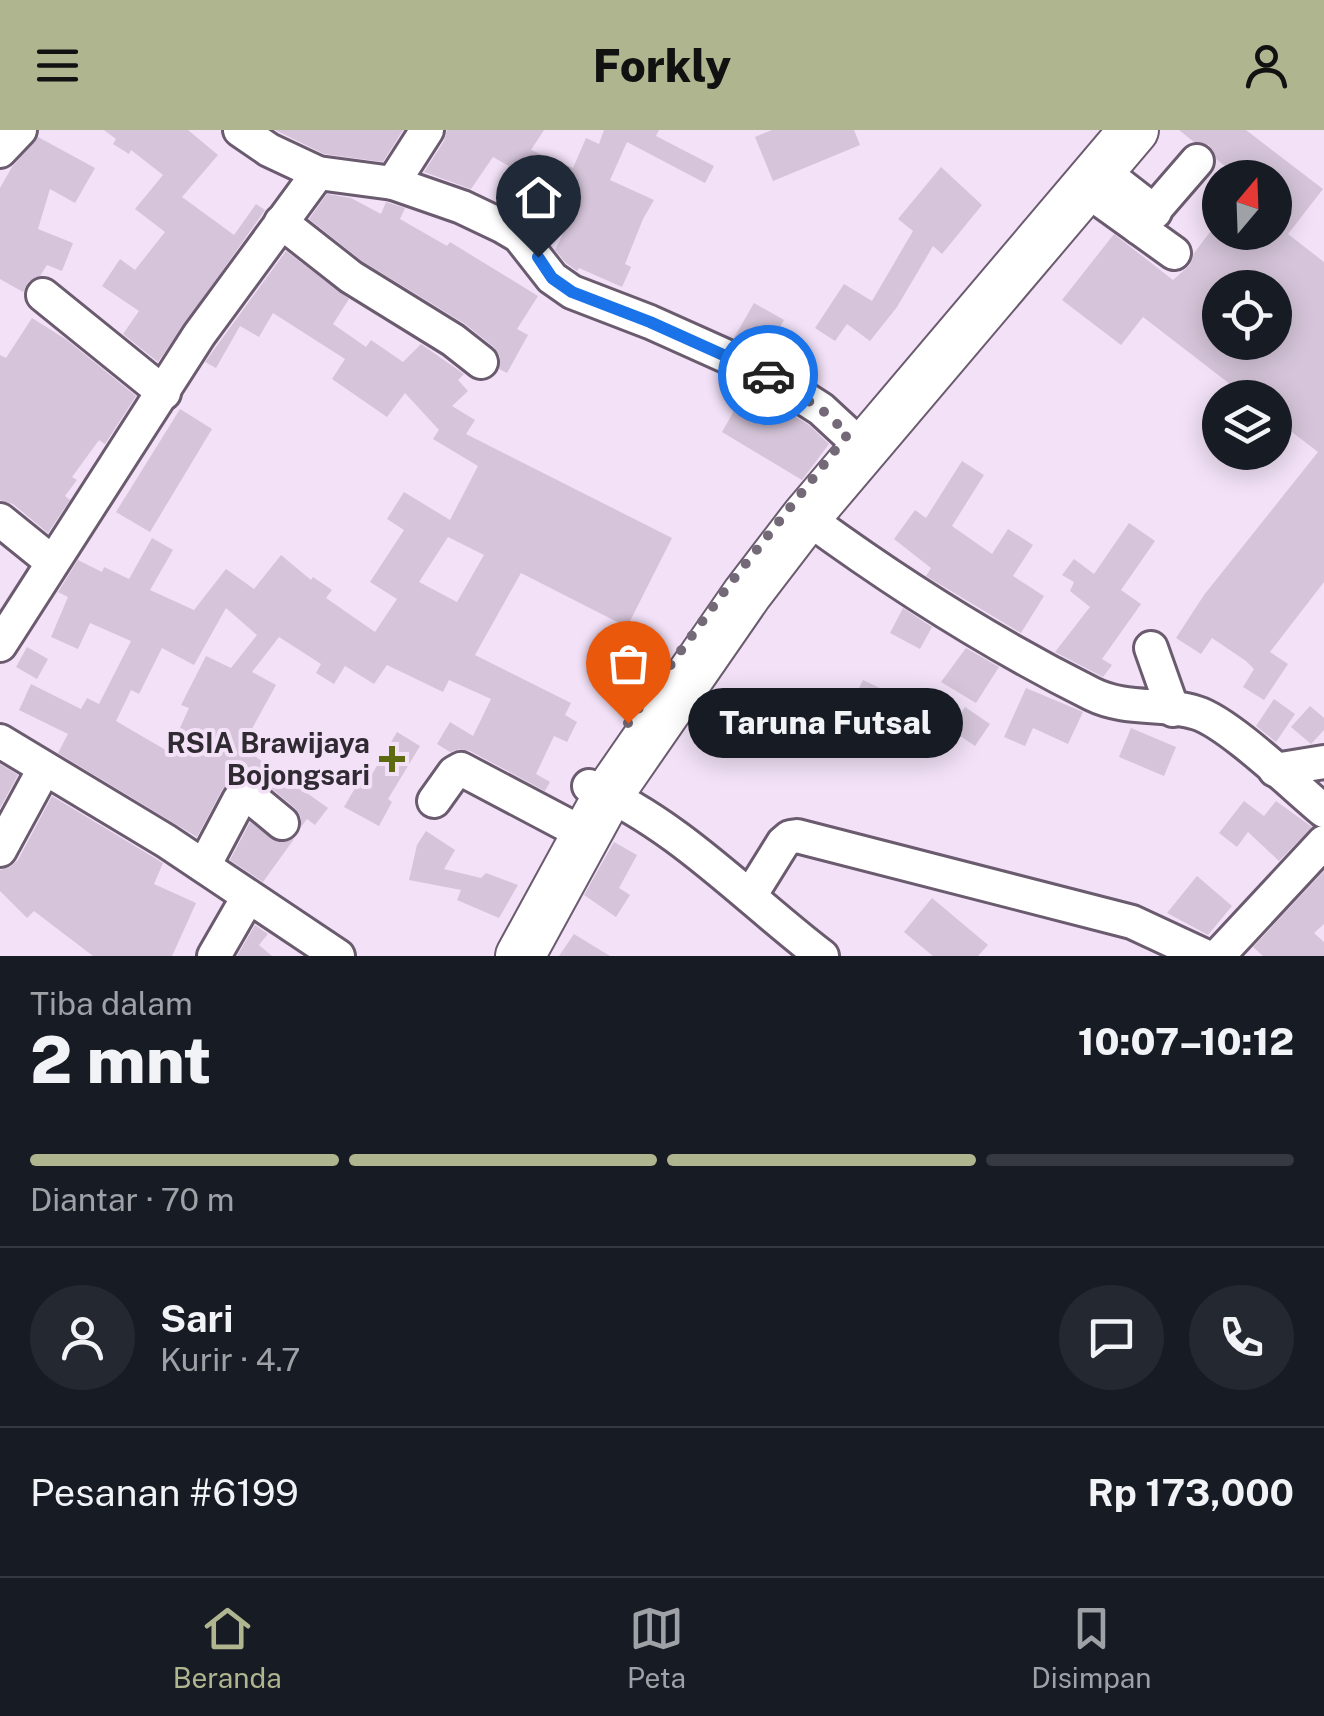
<!DOCTYPE html>
<html lang="id">
<head>
<meta charset="utf-8">
<style>
	body { margin:0; font-family:"Public Sans",sans-serif; background:#242831; color:#f1f3f6; height:100vh; display:flex; flex-direction:column; font-size:38px; white-space:nowrap }
	* { box-sizing:border-box; margin:0 }
	p { font-size:32px; color:#9ea1a6 }
	.icon { flex:none; width:55px; height:55px; fill:none; stroke:currentColor; stroke-width:2; stroke-linecap:round; stroke-linejoin:round }
	.map { position:relative; height:826px; overflow:hidden }
	.side { display:flex; flex-direction:column; background:#171b24; flex:1 }
	.side>* { flex:none }
	.needle { width:65px; rotate:19deg }
	.buttons { position:absolute; left:1202px; top:30px; display:grid; gap:20px }
	.buttons a { display:grid; place-items:center; width:90px; height:90px; border-radius:50%; background:#171b24; box-shadow:0 5px 25px #0003; font-size:50px }
	.pin { position:absolute; display:grid; place-items:center; width:85px; height:85px; color:#fff; margin:-102px -42px; border-radius:50% 50% 50% 0; rotate:-45deg; box-shadow:0 0 10px #0007 }
	.pin .icon { rotate:45deg }
	.courier { position:absolute; display:grid; place-items:center; width:100px; height:100px; margin:-50px; border:8px solid #1a73e8; border-radius:50%; background:#fff; color:#222; box-shadow:0 2px 12px #0007 }
	.bubble { position:absolute; height:70px; border-radius:35px; background:#171b24; box-shadow:0 5px 25px #0003; font-size:32px; font-weight:800; line-height:70px; text-align:center }
	.head em { font-style:normal; font-weight:800 }
	.head div { display:flex; flex-direction:column-reverse }
	.head { display:flex; align-items:center; justify-content:space-between; height:170px; padding:0 30px }
	h1 { font-size:65px; font-weight:800; line-height:75px }
	.bar { display:grid; grid-template-columns:repeat(4,1fr); gap:15px 10px; align-content:center; height:120px; padding:0 30px }
	.bar i { height:12px; border-radius:8px; background:#363941 }
	.bar .active { background:#afb58e }
	.bar p { grid-column:span 4 }
	.line { display:flex; align-items:center; gap:25px; padding:0 30px; border-top:2px solid #363941 }
	.line div { flex:1 }
	.round { display:grid; place-items:center; flex:none; width:105px; height:105px; border-radius:52px; background:#242831 }
	header { display:flex; justify-content:space-between; align-items:center; height:130px; padding:0 30px; background:#afb58e; color:#111; font-size:45px; font-weight:800 }
	.tabs { display:flex; justify-content:space-around; align-items:center; height:140px; border-top:2px solid #363941; background:#171b24; font-size:28px; color:#9ea1a6 }
	.tabs a { display:grid; justify-items:center; gap:5px }
	.tabs .active { color:#afb58e }
	.map>svg:first-child { display:block }
	.building { fill:#d6c5da; fill-rule:evenodd }
	.lines { fill:none; stroke-linecap:round; stroke-linejoin:round }
	.minor-casing { stroke:#6a5b6e; stroke-width:38 }
	.highway-casing { stroke:#6a5b6e; stroke-width:52 }
	.minor { stroke:#fff; stroke-width:32 }
	.highway { stroke:#fff; stroke-width:48 }
	.done { stroke:#746a77; stroke-width:10; stroke-dasharray:0 18 }
	.route { stroke:#1a73e8; stroke-width:12 }
	.poi-dot { fill:#5e6a10; stroke:#f2e1f7; stroke-width:4 }
	.labels { text-anchor:middle; stroke-width:8; stroke-linejoin:round; paint-order:stroke }
	.poi-label { font-size:28px; font-weight:bold; fill:#302a32; stroke:#f2e1f7; text-anchor:end }
</style>
</head>
<body>
<header><svg class="icon" aria-label="menu" viewBox="0 0 24 24"><path d="M4 6h16M4 12h16M4 18h16"/></svg>Forkly<svg class="icon" aria-label="person" viewBox="0 0 24 24"><circle cx="12" cy="8" r="4"/><path d="M4 21q1-7 8-7t8 7"/></svg></header>
<div class="map">
<svg width="1324" height="826" viewBox="0 0 1324 826">
	<rect width="100%" height="100%" fill="#f2e1f7"/>
	<!-- building -->
	<g class="building">
		<path d="M104 0H188L218 25 182 67 234 105 256 74 265 80 158 232 123 204 139 181 102 156 120 129 135 140 165 102 135 79 163 45 131 20 129 24 113 14 116 9Z"/>
		<path d="M275 0H403L383 32 324 24Z"/>
		<path d="M447 0H544L531 20 573 38 586 8 599 14 604 0H659L656 6 714 36 705 53 627 12 610 50 654 70 643 89 625 134 631 137 622 157 579 138 577 141 566 133 555 120 565 100 510 76 524 45 493 27 471 59 424 42 444 11Z"/>
		<path d="M772 0H854L860 15 773 51 755 7Z"/>
		<path d="M1179 0H1246L1323 59 1288 104 1324 132V452L1270 522 1288 534 1264 570 1243 557 1254 539 1246 531 1212 508 1201 524 1176 508 1204 465 1318 322 1275 289V268H1248L1143 187 1121 215 1062 170 1114 104 1173 150 1190 135 1194 123 1210 102H1275V48H1240L1216 29 1209 15 1194 12ZM1220 158H1275V212H1220Z"/>
		<path d="M38 7 95 38 75 73 50 59 38 99 73 113 62 141 47 135 40 146 28 152 23 162 0 149V58L12 37Z"/>
		<path d="M941 37 982 75 942 124 933 116 897 177 870 211 847 194 835 211 815 198 844 154 872 171 913 101 898 89Z"/>
		<path d="M327 64 351 68 381 84 386 72 405 78 400 89 447 116 450 112 538 166 517 199 528 205 507 243 499 239 500 226 494 217 465 194 362 131 309 89Z"/>
		<path d="M286 121 349 169 333 194 366 217 371 210 403 232 421 214 464 244 458 250 468 261 452 276 475 290 466 304 672 408 627 497 521 443 475 525 571 573 565 585 577 592 567 612 554 606 536 644 550 652 545 661 470 621 460 619 450 622 437 614 450 592 473 606 491 569 449 550 443 562 387 535 374 554 345 536 334 554 316 543 321 534 279 507 252 542 276 555 242 617 328 678 315 695 307 689 301 697V687L295 678 266 654 253 649 238 650 222 660 197 707 58 623 68 604 19 580 31 554 81 579 87 568 99 574 131 511 90 493 78 519 51 507 68 467 58 462 78 430 102 442 104 437 129 449 152 408 173 420 150 460 194 480 226 439 254 459 281 425 311 450 313 447 332 460 326 468 375 502 397 469 370 452 404 400 387 389 404 362 450 390 478 336 433 309 439 300 405 263 387 287 332 249 345 229 273 183 259 207 240 196 216 238 205 232ZM448 407 484 425 457 472 419 452ZM226 478 257 505 231 538 206 526 181 575 189 578 169 622 116 591 131 560 139 564 162 518 194 535Z"/>
		<path d="M754 173 784 190 765 222 734 208Z"/>
		<path d="M32 188 67 210 136 266 105 314 99 310 72 347 77 350 65 366 70 370 48 403 13 374 0 370V225L6 228Z"/>
		<path d="M747 258 809 295 829 314 802 350 722 302Z"/>
		<path d="M180 279 212 299 150 402 116 382Z"/>
		<path d="M962 331 984 345 952 396 992 424 1008 399 1033 415 1013 446 1044 466 1021 503 926 446 931 438 894 409 915 380 926 388Z"/>
		<path d="M1129 393 1155 411 1121 460 1141 474 1102 529 1112 535 1103 547 1055 522 1090 477 1070 461 1074 452 1062 445 1074 429 1094 444Z"/>
		<path d="M903 478 932 497 920 519 890 503Z"/>
		<path d="M27 517 48 529 37 549 16 537Z"/>
		<path d="M966 518 999 537 976 573 941 552Z"/>
		<path d="M863 550 888 562 876 586 851 574Z"/>
		<path d="M1026 558 1083 582 1068 614 1033 598 1025 616 1004 607Z"/>
		<path d="M1274 569 1295 584 1276 612 1256 596Z"/>
		<path d="M1310 576 1324 588V600L1311 614 1291 597Z"/>
		<path d="M965 577 990 594 975 616 950 599Z"/>
		<path d="M1131 598 1176 617 1164 646 1119 627Z"/>
		<path d="M397 602 420 616 388 669 392 672 379 696 344 677 358 653 365 656Z"/>
		<path d="M0 634 18 645 0 678Z"/>
		<path d="M52 666 163 733 154 754 196 773 172 826H93L34 781 27 788 0 761V740L10 737 18 730Z"/>
		<path d="M1244 671 1264 686 1276 671 1312 697 1279 731 1248 702 1237 717 1219 703Z"/>
		<path d="M250 692 278 712 294 709 263 752 230 730Z"/>
		<path d="M426 701 455 720 444 739 481 748 486 743 518 755 499 788 457 770 461 760 409 750 417 715Z"/>
		<path d="M614 712 637 725 619 758 630 765 616 787 584 765Z"/>
		<path d="M1324 741V794L1314 803 1324 812V826H1263L1253 817Z"/>
		<path d="M1197 746 1232 776 1208 805 1167 783Z"/>
		<path d="M932 768 988 815 978 826H933L904 802Z"/>
		<path d="M255 795 268 804 259 815 272 826H237Z"/>
		<path d="M574 804 610 826H559Z"/>
	</g>
	<g class="lines">
		<!-- minor casing -->
		<g class="minor-casing">
			<g id="minor">
				<path d="M240 0 269 20 318 43 393 53 462 77 502 96 519 106 552 148 572 162 650 192 768 245 821 279 848 304"/>
				<path d="M0 21 20 0"/>
				<path d="M1101 40 1155 82"/>
				<path d="M393 53 427 0"/>
				<path d="M1085 59 1174 123"/>
				<path d="M281 92 351 147 453 210 481 232"/>
				<path d="M1139 98 1197 31"/>
				<path d="M43 165 164 263"/>
				<path d="M806 387C896 453 992 514 1092 564 1126 581 1163 572 1197 583 1229 593 1295 657 1324 681"/>
				<path d="M0 390 52 432"/>
				<path d="M0 515 199 205 318 43"/>
				<path d="M1151 518 1173 580"/>
				<path d="M0 611 166 711 338 826"/>
				<path d="M1275 640 1324 632"/>
				<path d="M589 656C678 694 746 768 822 826"/>
				<path d="M434 671 454 643 461 639 567 695"/>
				<path d="M0 720 44 639"/>
				<path d="M204 736 239 670 253 669 282 693"/>
				<path d="M750 766 783 713 790 707 797 706 1132 792 1205 826"/>
				<path d="M214 826 248 767"/>
				<path d="M1218 826 1324 712"/>
			</g>
		</g>
		<!-- highway casing -->
		<g class="highway-casing">
			<path id="highway" d="M520 826 608 665 747 464 806 387 1134 0"/>
		</g>
		<!-- minor -->
		<use href="#minor" class="minor"/>
		<!-- highway -->
		<use href="#highway" class="highway"/>
	</g>
	<g class="lines">
		<!-- done -->
		<path class="done" d="M628 593 729 455 848 304 821 279 768 245"/>
		<!-- route -->
		<path class="route" d="M538 127 552 148 572 162 650 192 768 245"/>
	</g>
	<!-- markers -->
	<path class="poi-dot" d="M387 614h10v10h10v10h-10v10h-10v-10h-10v-10h10z"/>
	<g class="labels">
		<!-- poi labels -->
		<g class="poi-label">
			<text x="370" y="623">RSIA Brawijaya<tspan x="370" dy="32">Bojongsari</tspan></text>
		</g>
	</g>
</svg>
<div class="buttons">
<a><svg class="needle" viewBox="-14 -14 28 28"><path d="M0-13l5 13h-10z" fill="#e53935"/><path d="M0 13l5-13h-10z" fill="#9ea1a6"/></svg></a>
<a><svg class="icon" aria-label="locate" viewBox="0 0 24 24"><circle cx="12" cy="12" r="6"/><path d="M12 2v4M12 18v4M2 12h4M18 12h4"/></svg></a>
<a><svg class="icon" aria-label="layers" viewBox="0 0 24 24"><path d="M12 4l9 5-9 5-9-5zM3 14l9 5 9-5"/></svg></a>
</div>
<div class="pin" style="left:628px;top:593px;background:#ea580c"><svg class="icon" aria-label="bag" viewBox="0 0 24 24"><path d="M5 8h14l-1 12H6zM9 8a3 3 0 0 1 6 0"/></svg></div>
<div class="pin" style="left:538px;top:127px;background:#1f2937"><svg class="icon" aria-label="home" viewBox="0 0 24 24"><path d="M3 11l9-7 9 7M6 9v11h12V9"/></svg></div>
<div class="courier" style="left:768px;top:245px"><svg class="icon" aria-label="car" viewBox="0 0 24 24"><path d="M5 17H2v-5l4-1 3-4h7l3 4 3 1v5h-3M9 17h6M6 11h13"/><circle cx="7" cy="17" r="2"/><circle cx="17" cy="17" r="2"/></svg></div>
<div class="bubble" style="left:688px;top:558px;width:275px">Taruna Futsal</div>
</div>
<section class="side">
<div class="head"><div><h1>2 mnt</h1><p>Tiba dalam</p></div><em>10:07–10:12</em></div>
<div class="bar"><i class="active"></i><i class="active"></i><i class="active"></i><i></i><p>Diantar · 70 m</p></div>
<div class="line" style="height:180px"><a class="round"><svg class="icon" aria-label="person" viewBox="0 0 24 24"><circle cx="12" cy="8" r="4"/><path d="M4 21q1-7 8-7t8 7"/></svg></a><div><b>Sari</b><p>Kurir · 4.7</p></div><a class="round"><svg class="icon" aria-label="chat" viewBox="0 0 24 24"><path d="M4 5h16v11H9l-5 4z"/></svg></a><a class="round"><svg class="icon" aria-label="phone" viewBox="0 0 24 24"><path d="M5 4h4l2 5-3 2q2 4 5 5l2-3 5 2v4C11 20 4 13 5 4z"/></svg></a></div>
<div class="line" style="height:130px"><div>Pesanan #6199</div><b>Rp 173,000</b></div>
</section>
<nav class="tabs">
<a class="active"><svg class="icon" aria-label="home" viewBox="0 0 24 24"><path d="M3 11l9-7 9 7M6 9v11h12V9"/></svg>Beranda</a>
<a><svg class="icon" aria-label="map" viewBox="0 0 24 24"><path d="M3 6l6-2 6 2 6-2v14l-6 2-6-2-6 2zM9 4v14M15 6v14"/></svg>Peta</a>
<a><svg class="icon" aria-label="saved" viewBox="0 0 24 24"><path d="M7 4h10v16l-5-4-5 4z"/></svg>Disimpan</a>
</nav>
</body>
</html>
